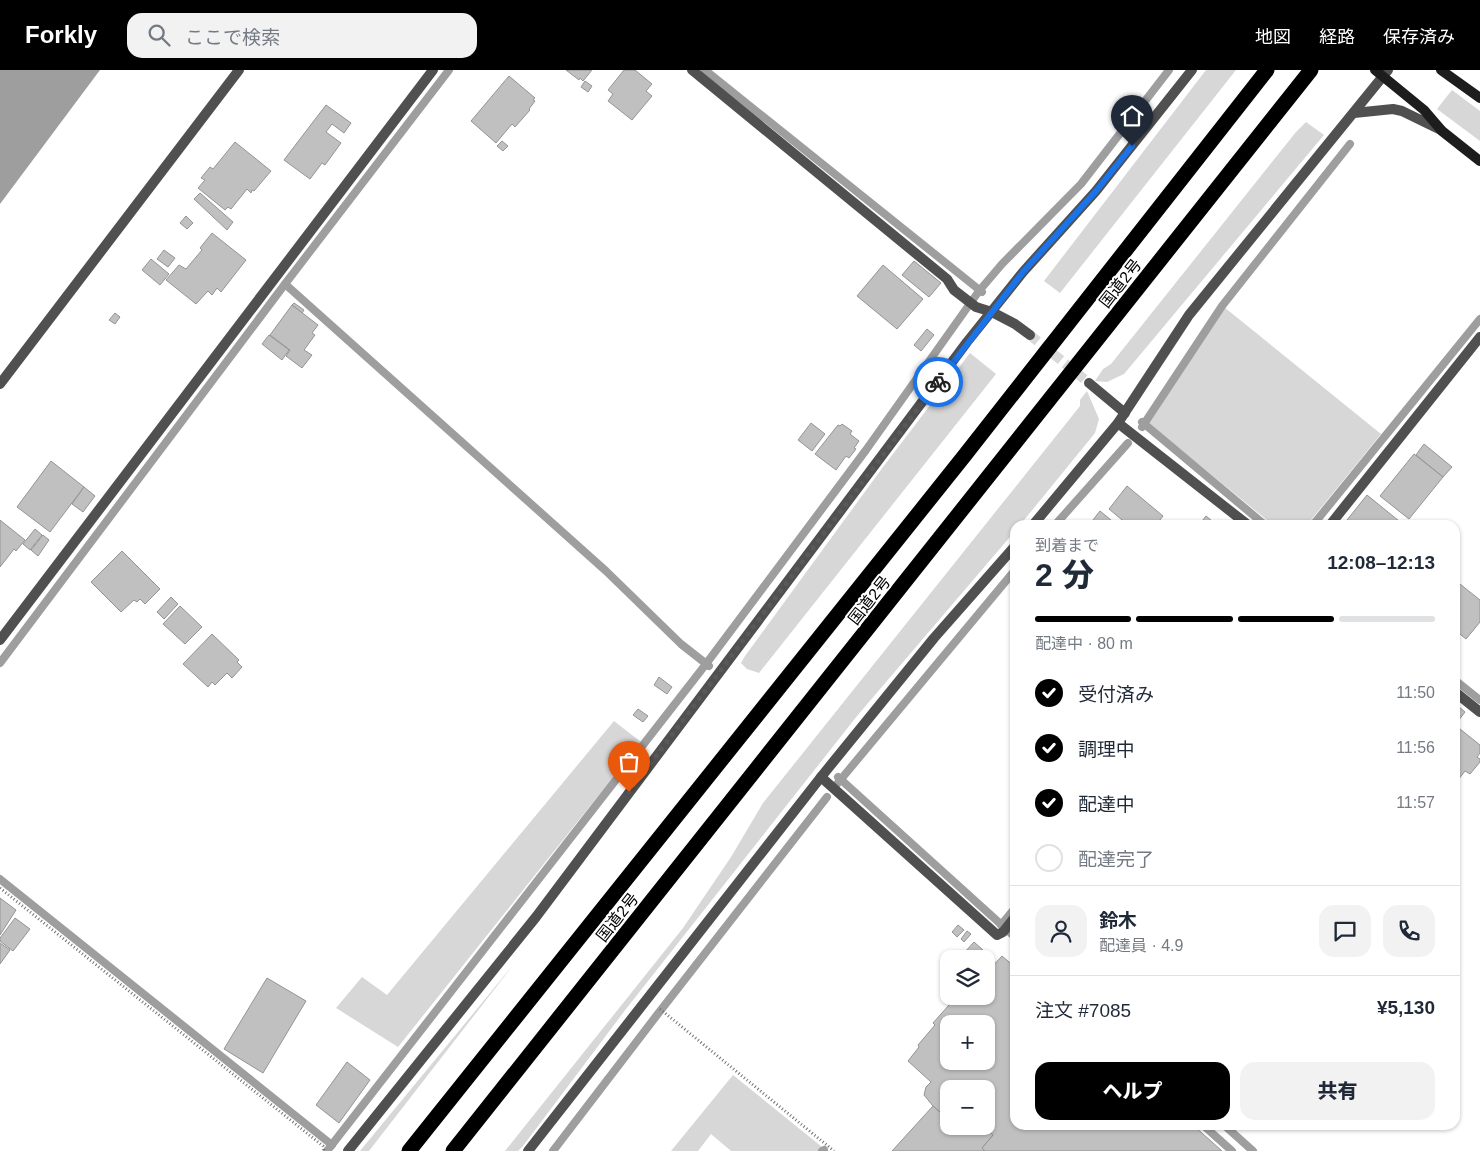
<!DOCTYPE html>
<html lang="ja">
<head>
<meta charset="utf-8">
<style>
	body { margin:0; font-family:Helvetica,"Noto Sans JP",sans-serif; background:#f2f2f3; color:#1f2937; height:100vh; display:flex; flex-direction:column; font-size:19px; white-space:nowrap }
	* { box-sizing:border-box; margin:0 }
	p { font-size:16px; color:#747a83 }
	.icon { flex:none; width:28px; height:28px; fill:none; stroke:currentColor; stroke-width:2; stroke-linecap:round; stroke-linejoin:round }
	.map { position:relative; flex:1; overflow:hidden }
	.details { position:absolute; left:1010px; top:450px; width:450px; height:610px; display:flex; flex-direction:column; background:#fff; border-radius:15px; box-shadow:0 1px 4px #0004 }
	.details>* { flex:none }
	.buttons { position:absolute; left:940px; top:880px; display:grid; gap:10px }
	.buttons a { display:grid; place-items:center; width:55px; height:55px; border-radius:10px; background:#fff; box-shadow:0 1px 4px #0004; font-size:25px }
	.pin { position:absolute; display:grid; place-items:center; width:42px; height:42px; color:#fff; margin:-51px -21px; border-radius:50% 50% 50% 0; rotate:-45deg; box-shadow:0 0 5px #0007 }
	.pin .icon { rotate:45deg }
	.courier { position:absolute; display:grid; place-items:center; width:50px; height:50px; margin:-25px; border:4px solid #1a73e8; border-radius:50%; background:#fff; color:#222; box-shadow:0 1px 6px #0007 }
	.overview em { font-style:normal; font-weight:800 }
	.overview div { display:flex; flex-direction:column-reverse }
	.overview { display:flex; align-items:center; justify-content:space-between; height:85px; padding:0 25px }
	h1 { font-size:32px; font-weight:800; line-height:38px }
	.bar { display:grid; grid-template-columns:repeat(4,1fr); gap:8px 5px; align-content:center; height:60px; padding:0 25px }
	.bar i { height:6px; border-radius:4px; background:#e0e1e3 }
	.bar .selected { background:#000 }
	.bar p { grid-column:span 4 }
	.line { display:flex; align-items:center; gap:12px; padding:0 25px; border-top:1px solid #e0e1e3 }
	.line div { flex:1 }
	.round { display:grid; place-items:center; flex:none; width:52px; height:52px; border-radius:15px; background:#f2f2f3 }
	ol { padding:0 25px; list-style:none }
	li { display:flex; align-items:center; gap:15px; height:55px }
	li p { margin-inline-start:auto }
	li .icon { padding:5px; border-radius:50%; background:#000; color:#fff; stroke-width:4 }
	li:last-child { color:#747a83 }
	li i { width:28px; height:28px; border:2px solid #e0e1e3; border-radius:50% }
	.action { display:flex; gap:10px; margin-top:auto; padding:10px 25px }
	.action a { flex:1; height:58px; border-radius:15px; background:#000; color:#fff; font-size:20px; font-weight:800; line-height:58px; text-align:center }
	.action a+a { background:#f2f2f3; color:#1f2937 }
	header { display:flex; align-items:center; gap:30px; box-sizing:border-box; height:70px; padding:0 25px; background:#000; color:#fff }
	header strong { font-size:24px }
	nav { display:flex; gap:28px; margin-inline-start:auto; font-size:18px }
	.search { width:350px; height:45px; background:#f2f2f3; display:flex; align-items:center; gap:12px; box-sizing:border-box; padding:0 18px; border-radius:15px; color:#747a83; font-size:19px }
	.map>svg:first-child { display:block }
	.green { fill:#d7d7d7 }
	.water { fill:#9e9e9e }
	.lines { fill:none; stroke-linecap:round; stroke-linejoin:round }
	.stream { stroke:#9e9e9e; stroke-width:8 }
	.building { fill:#c0c0c0; stroke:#949494; fill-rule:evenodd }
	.street-tunnel { stroke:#d9d9d9; stroke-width:10; stroke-dasharray:10 5; stroke-linecap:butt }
	.path { stroke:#727272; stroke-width:3; stroke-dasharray:1 2.5; stroke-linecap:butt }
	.street { stroke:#505050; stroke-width:10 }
	.secondary { stroke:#1d1d1d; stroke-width:10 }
	.highway { stroke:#000; stroke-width:15 }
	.done { stroke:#595959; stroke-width:5; stroke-dasharray:0 9 }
	.route { stroke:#1a73e8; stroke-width:6 }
	.labels { text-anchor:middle; stroke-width:4; stroke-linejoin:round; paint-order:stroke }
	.street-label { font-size:16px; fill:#000; stroke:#fff }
</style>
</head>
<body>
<header>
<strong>Forkly</strong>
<div class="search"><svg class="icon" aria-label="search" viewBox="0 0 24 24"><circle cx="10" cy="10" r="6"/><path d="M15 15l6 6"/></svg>ここで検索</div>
<nav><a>地図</a><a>経路</a><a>保存済み</a></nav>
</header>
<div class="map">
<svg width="1480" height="1081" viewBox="0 0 1480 1081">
	<rect width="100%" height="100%" fill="#fff"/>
	<!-- green -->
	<g class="green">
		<path d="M1206 0H1236L1060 223 1044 211Z"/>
		<path d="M1452 20 1480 41V71L1437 39Z"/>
		<path d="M1306 52 1324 65 1124 304 1107 312 1095 311 1103 299 1111 294 1296 62Z"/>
		<path d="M1224 237 1381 364 1307 455H1273L1148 353Z"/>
		<path d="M970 283 996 304 759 603 747 599 741 593 745 586 883 397Z"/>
		<path d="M1087 321 1099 349 1095 363 1020 455H1015V461L857 646 626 939 523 1076 518 1081H505L683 858 731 787 763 733 1080 336V330Z"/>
		<path d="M614 651 641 672 398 977 336 938 362 907 387 925Z"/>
		<path d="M514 894 369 1081H360Z"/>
		<path d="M733 1005 822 1077 818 1081H731L711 1064 698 1081H671Z"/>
	</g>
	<!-- water -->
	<path class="water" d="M0 0H100L0 134Z"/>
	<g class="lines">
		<!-- stream -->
		<g class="stream">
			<path d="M705 0 982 222"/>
			<path d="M285 214 606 501 681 574 709 596"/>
			<path d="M1142 352 1265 455"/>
			<path d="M1142 357 1222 236 1350 74"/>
			<path d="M1055 455 1128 373"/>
			<path d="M1313 455 1480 249"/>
			<path d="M0 593 285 214 449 0"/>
			<path d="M1455 610 1480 630"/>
			<path d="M838 707 1015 867"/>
			<path d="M837 714 1015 500"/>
			<path d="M0 809 332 1075"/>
			<path d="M1001 855 1015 838"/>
			<path d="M1203 1055 1232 1081"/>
			<path d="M1224 1055 1253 1081"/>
			<path d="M327 1081 706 594 866 380 979 221 1002 194 1081 114 1169 0"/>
			<path d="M553 1081 657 945 827 727"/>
			<path d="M822 1081 824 1080"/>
		</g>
	</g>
	<!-- building -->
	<g class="building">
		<path d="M566 0H592L583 11 580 8 579 10Z"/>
		<path d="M624 0H635L652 14 646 21 652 26 632 50 608 31 613 24 608 20Z"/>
		<path d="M509 6 535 28 533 30 535 31 529 39 530 40 515 57 512 54 496 73 471 51Z"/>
		<path d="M585 11 592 16 588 22 581 17Z"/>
		<path d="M326 35 351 53 344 63 332 54 326 62 341 73 325 95 322 93 310 109 284 90Z"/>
		<path d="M502 71 508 76 503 81 497 76Z"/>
		<path d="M235 72 271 101 254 121 252 120 251 123 247 119 231 139 228 137 225 140 198 118 205 110 201 108 210 97 213 99Z"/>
		<path d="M200 123 233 152 227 160 194 129Z"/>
		<path d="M186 146 193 153 187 159 180 153Z"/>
		<path d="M212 163 246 190 221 222 217 218 212 225 208 221 196 234 166 210 179 195 186 199 202 180 200 178Z"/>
		<path d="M164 180 175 188 168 197 157 189Z"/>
		<path d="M151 189 169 204 160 215 142 200Z"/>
		<path d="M914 191 941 213 929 227 902 205Z"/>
		<path d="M883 195 923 229 897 259 857 226Z"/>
		<path d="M294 233 304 240 302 243 292 235Z"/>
		<path d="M292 235 318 255 312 263 315 265 304 280 312 285 302 298 286 286 290 280 270 265Z"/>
		<path d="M115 243 120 247 115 254 109 250Z"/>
		<path d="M927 259 934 265 921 281 914 275Z"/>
		<path d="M269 265 289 280 282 290 262 274Z"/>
		<path d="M811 353 825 364 812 381 798 370Z"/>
		<path d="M842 354 852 361 850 364 859 371 854 378 856 379 849 388 846 386 836 400 815 384 838 355 840 356Z"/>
		<path d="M1424 374 1452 397 1443 407 1416 385Z"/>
		<path d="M1414 384 1443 407 1409 449 1380 426Z"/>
		<path d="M51 391 84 417 50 462 17 437Z"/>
		<path d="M1127 416 1163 446 1156 455H1128L1109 439Z"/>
		<path d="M84 417 95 426 83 442 72 434Z"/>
		<path d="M1367 425 1404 455H1347L1350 452 1347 450Z"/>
		<path d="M1100 441 1117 455H1089Z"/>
		<path d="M1206 446 1217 455H1199Z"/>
		<path d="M0 450 25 470 16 481 14 479 0 497Z"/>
		<path d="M35 459 42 465 30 480 23 474Z"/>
		<path d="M43 465 49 470 38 486 31 480Z"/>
		<path d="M122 481 160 519 145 534 140 529 137 532 134 530 121 542 91 512Z"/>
		<path d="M1460 514 1480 530V552L1466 569 1455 560V520Z"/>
		<path d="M171 527 178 534 164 549 157 542Z"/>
		<path d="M180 536 202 557 185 574 163 554Z"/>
		<path d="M212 564 239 590 237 592 242 597 232 608 227 603 215 615 212 612 208 617 183 594Z"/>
		<path d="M659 607 672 617 667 624 654 615Z"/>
		<path d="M1457 635 1465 642 1458 651 1455 648V638Z"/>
		<path d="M638 639 648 646 643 652 633 645Z"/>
		<path d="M1455 655 1480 675V683L1477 687 1480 689V692L1470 704 1465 701 1455 714Z"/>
		<path d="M0 828 16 840 0 865Z"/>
		<path d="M15 848 30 859 13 881 0 871V868Z"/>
		<path d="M958 855 964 860 957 867 952 862Z"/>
		<path d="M967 861 971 864 964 872 961 869Z"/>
		<path d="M974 872 983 880 976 889H971L964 883Z"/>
		<path d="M0 873 10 880 0 894Z"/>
		<path d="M1002 886 1015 897V1055H1193L1222 1081H985L982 1078 993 1065 983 1056H986V1019H949V1050L933 1036 924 1025 926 1017 931 1012 908 991 919 977 918 975 935 955 933 953 957 926H986V900L988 901ZM949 954H986V991H949Z"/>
		<path d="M267 908 306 931 263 1003 224 979Z"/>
		<path d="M347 992 370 1010 339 1053 316 1035Z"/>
		<path d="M933 1036 949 1050V1056H983L993 1065 982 1078 985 1081H892Z"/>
	</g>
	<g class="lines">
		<!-- street-tunnel -->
		<path class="street-tunnel" d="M1030 265 1089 313"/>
		<!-- path -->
		<g class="path">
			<path d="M0 818 323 1076 324 1081"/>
			<path d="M660 939 834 1081"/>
		</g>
		<!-- street -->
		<g class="street">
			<path d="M692 0 947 209 954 220 976 237 992 242 1015 254 1030 265"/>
			<path d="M1354 43 1393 39 1402 41 1441 60"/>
			<path d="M1089 313 1125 343"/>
			<path d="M0 314 239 0"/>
			<path d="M1118 353 1248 455"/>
			<path d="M1033 455 1118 353 1189 245 1388 0"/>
			<path d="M1330 455 1480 267"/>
			<path d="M0 570 433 0"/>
			<path d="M1455 622 1480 642"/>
			<path d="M821 707 997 865 1003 862 1015 847"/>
			<path d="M348 1081 536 847 967 272 1023 202 1096 121 1192 0"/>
			<path d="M528 1081 821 707 934 568 1015 476"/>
		</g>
		<!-- secondary -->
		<g class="secondary">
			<path d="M1375 0 1424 40 1442 61 1480 91"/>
			<path d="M1441 0 1480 28"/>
		</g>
		<!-- highway -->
		<g class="highway">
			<path d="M409 1081 965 385 1267 0"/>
			<path d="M453 1081 1311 0"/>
		</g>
	</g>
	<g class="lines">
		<!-- done -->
		<path class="done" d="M629 722 938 312"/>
		<!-- route -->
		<path class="route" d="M938 312 1023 202 1096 121 1132 76"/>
	</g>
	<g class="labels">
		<!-- street labels -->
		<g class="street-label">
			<text transform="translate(1120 213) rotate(-52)" y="6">国道2号</text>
			<text transform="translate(869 530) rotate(-52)" y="6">国道2号</text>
			<text transform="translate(617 847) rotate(-52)" y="6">国道2号</text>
		</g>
	</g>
</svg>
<div class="buttons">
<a><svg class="icon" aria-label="layers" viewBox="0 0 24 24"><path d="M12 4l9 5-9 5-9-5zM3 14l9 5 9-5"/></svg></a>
<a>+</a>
<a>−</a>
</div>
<div class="pin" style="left:629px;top:722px;background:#ea580c"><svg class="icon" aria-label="bag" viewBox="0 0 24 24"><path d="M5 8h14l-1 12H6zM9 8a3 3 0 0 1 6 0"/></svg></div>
<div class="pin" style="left:1132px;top:76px;background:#1f2937"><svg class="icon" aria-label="home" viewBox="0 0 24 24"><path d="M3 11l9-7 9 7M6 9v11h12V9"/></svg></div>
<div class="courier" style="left:938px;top:312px"><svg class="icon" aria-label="bike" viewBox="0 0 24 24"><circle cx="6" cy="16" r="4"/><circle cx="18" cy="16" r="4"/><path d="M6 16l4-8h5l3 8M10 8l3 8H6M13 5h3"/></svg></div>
<section class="details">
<div class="overview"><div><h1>2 分</h1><p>到着まで</p></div><em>12:08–12:13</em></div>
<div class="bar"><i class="selected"></i><i class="selected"></i><i class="selected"></i><i></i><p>配達中 · 80 m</p></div>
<ol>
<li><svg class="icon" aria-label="check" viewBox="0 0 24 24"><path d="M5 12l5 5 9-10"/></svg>受付済み<p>11:50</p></li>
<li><svg class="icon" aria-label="check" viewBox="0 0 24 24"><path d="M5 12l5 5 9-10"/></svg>調理中<p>11:56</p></li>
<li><svg class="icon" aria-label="check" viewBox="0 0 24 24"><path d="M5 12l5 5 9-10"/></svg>配達中<p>11:57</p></li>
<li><i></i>配達完了</li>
</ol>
<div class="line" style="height:90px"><a class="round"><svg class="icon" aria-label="person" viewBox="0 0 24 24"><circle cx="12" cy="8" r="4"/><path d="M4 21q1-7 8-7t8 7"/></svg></a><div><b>鈴木</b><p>配達員 · 4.9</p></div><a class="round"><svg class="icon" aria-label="chat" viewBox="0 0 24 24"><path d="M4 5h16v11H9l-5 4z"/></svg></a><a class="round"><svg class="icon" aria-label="phone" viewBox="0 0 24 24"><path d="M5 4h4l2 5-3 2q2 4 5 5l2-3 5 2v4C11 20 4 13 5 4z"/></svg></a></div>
<div class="line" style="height:65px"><div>注文 #7085</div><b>¥5,130</b></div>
<div class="action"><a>ヘルプ</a><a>共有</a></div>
</section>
</div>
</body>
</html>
